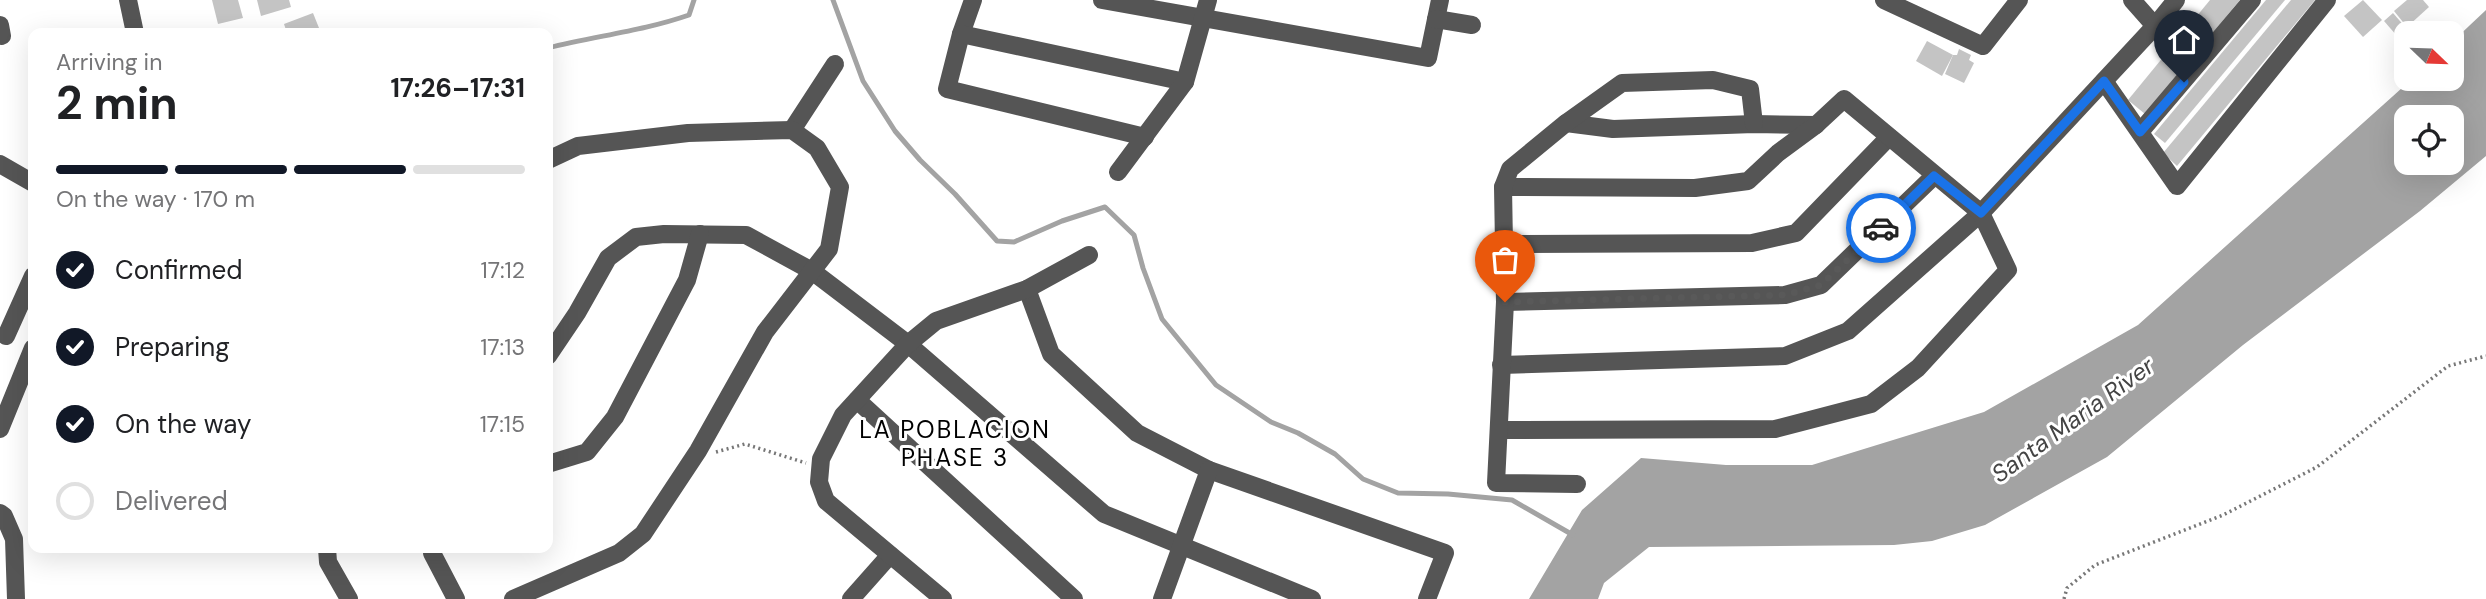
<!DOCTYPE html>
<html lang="en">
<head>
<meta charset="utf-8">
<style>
	body { margin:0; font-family:"DM Sans",sans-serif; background:#f6f6f6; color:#202124; height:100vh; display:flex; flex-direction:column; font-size:26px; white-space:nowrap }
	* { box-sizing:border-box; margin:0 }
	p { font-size:23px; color:#757577 }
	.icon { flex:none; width:38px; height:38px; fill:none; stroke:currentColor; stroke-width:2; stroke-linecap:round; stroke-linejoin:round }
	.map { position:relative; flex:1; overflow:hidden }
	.drawer { position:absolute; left:28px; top:28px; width:525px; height:525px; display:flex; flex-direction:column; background:#fff; border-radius:14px; box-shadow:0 7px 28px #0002 }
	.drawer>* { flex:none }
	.needle { width:46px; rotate:113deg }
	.controls { position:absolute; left:2394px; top:21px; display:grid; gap:14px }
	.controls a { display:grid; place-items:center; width:70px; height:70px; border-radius:14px; background:#fff; box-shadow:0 7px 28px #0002; font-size:35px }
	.pin { position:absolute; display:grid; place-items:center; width:60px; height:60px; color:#fff; margin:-72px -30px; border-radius:50% 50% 50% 0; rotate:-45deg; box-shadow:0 0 7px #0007 }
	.pin .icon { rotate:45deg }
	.courier { position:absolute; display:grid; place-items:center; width:70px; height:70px; margin:-35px; border:5px solid #1a73e8; border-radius:50%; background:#fff; color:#222; box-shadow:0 2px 9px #0007 }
	.headline em { font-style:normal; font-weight:700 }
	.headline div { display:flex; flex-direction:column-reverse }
	.headline { display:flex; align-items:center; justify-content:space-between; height:119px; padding:0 28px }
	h1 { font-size:46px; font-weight:700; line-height:52px }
	.bar { display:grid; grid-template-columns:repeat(4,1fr); gap:10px 7px; align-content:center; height:84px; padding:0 28px }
	.bar i { height:9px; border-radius:5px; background:#e0e0e0 }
	.bar .active { background:#111827 }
	.bar p { grid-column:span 4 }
	ol { padding:0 28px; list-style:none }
	li { display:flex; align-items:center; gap:21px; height:77px }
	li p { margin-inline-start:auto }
	li .icon { padding:7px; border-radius:50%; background:#111827; color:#fff; stroke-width:4 }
	li:last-child { color:#757577 }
	li i { width:38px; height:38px; border:4px solid #e0e0e0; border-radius:50% }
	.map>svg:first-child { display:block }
	.water { fill:#a3a3a3; fill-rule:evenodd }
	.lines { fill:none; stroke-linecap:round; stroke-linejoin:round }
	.stream { stroke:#a3a3a3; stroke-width:5 }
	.building { fill:#c4c4c4 }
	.path { stroke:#777; stroke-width:3.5; stroke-dasharray:2 3.5; stroke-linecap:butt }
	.minor { stroke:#555; stroke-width:18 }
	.done { stroke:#595959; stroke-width:7; stroke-dasharray:0 12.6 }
	.route { stroke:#1a73e8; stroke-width:9 }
	.labels { text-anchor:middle; stroke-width:6; stroke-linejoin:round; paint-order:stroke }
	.water-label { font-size:24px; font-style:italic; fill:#444; stroke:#fff }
	.neighbourhood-label { font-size:24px; letter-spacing:2px; fill:#000; stroke:#fff }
</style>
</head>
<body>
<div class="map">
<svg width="2486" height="599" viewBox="0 0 2486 599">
	<rect width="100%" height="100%" fill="#fff"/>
	<!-- water -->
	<path class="water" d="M2486 10V156L2420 211 2243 345 2107 457 1985 525 1932 541 1894 545 1649 547 1604 583 1598 599H1529L1582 510 1641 458 1726 465H1812L1984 412 2138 325 2412 79H2452V42ZM2406 117H2452V163H2406Z"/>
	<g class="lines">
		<!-- stream -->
		<g class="stream">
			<path d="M833 0 863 81 895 131 920 160 955 194 997 241 1014 242 1062 221 1105 207 1134 235 1143 268 1162 319 1216 385 1271 422 1298 433 1335 454 1363 479 1398 493 1448 494 1512 500 1573 535"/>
			<path d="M548 48C595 36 643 31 689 15L694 0"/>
		</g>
	</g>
	<!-- building -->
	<g class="building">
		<path d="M212 0H238L243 18 218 24Z"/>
		<path d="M257 0H289L291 7 261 16Z"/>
		<path d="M2210 0H2240L2145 114 2128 100Z"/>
		<path d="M2266 0H2285L2165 143 2154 134Z"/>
		<path d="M2291 0H2315L2177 166 2163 153Z"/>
		<path d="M2363 0 2382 20 2363 37 2344 16Z"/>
		<path d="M2407 0H2423L2429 7 2407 27 2394 11Z"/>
		<path d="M313 13 321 33H287L284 24Z"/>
		<path d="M2393 13 2406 28 2397 36 2384 21Z"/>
		<path d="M1927 41 1953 55 1942 76 1916 61Z"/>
		<path d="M1959 49 1971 55 1969 60 1974 63 1964 83 1945 74 1953 55H1957Z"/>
	</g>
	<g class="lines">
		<!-- path -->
		<g class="path">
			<path d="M716 452 745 444 806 463"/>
			<path d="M2064 599 2067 588 2095 565 2223 515 2317 467 2448 366 2486 356"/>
		</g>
		<!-- minor -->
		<g class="minor">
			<path d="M128 0 135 33"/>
			<path d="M973 0 961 34 947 89 1145 137"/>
			<path d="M1102 0 1428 58 1440 0"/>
			<path d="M1884 0 1983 46 2019 0"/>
			<path d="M2132 0 2155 26"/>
			<path d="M1436 19 1472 25"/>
			<path d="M0 25 2 36"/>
			<path d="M961 34 1185 82"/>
			<path d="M2104 81 2177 186 2327 0"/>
			<path d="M1566 123 1613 129 1754 124 1816 125"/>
			<path d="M792 130 835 64"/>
			<path d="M2140 132 2252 0"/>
			<path d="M0 164 33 183"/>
			<path d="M1118 172 1185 82 1208 0"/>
			<path d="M1503 244 1752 243 1796 233 1889 137"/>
			<path d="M1027 289 1051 354 1137 433 1209 470 1445 553 1427 599"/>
			<path d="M1505 302 1785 295 1821 285 1934 176"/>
			<path d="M6 336 33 276"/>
			<path d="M548 356 577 313 608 258 636 237 664 234 746 235 812 271 908 344 1104 514 1312 599"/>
			<path d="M1501 365 1785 356 1848 331 1981 213 2155 26 2176 0"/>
			<path d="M857 400 1074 599"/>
			<path d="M0 429 33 348"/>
			<path d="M1500 430 1775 429 1871 404 1918 368 2008 270 1981 213 1844 99 1816 125 1778 153 1748 181 1695 188 1503 187"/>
			<path d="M548 464 587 452 615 417 687 280 700 234"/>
			<path d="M1577 484 1496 483 1505 302 1503 187 1510 169 1566 123 1622 83 1713 80 1750 89 1754 124"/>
			<path d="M0 513 4 516 14 539 16 599"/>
			<path d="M327 548 328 562 349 599"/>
			<path d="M432 548V553L456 599"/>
			<path d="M513 599 619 553 643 534 698 451 765 332 829 249 840 187 817 148 792 130 688 133 578 146 548 160"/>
			<path d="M851 599 890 555"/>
			<path d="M943 599 826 501 819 482 821 459 843 415 908 344 936 321 1027 289 1089 255"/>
			<path d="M1162 599 1209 470"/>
		</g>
	</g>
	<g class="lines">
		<!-- done -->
		<path class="done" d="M1505 302 1785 295 1821 285 1881 228"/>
		<!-- route -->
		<path class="route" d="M1881 228 1934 176 1981 213 2104 81 2140 132 2184 82"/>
	</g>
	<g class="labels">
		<!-- water labels -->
		<g class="water-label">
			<text transform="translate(2073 420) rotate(-36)" y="8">Santa Maria River</text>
		</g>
		<!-- neighbourhood labels -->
		<g class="neighbourhood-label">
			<text x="955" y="438">LA POBLACION<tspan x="955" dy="28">PHASE 3</tspan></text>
		</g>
	</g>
</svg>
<div class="controls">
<a><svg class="needle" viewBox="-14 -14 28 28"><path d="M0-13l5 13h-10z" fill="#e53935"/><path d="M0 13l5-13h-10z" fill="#757577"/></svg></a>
<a><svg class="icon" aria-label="locate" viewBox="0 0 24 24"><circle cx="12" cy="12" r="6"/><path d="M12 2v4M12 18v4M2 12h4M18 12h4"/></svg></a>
</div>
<div class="pin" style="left:1505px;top:302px;background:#ea580c"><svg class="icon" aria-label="bag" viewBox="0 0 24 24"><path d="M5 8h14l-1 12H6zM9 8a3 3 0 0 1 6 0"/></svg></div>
<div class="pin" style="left:2184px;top:82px;background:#1f2937"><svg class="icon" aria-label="home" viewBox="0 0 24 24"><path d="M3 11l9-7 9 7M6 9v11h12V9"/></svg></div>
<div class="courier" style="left:1881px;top:228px"><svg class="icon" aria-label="car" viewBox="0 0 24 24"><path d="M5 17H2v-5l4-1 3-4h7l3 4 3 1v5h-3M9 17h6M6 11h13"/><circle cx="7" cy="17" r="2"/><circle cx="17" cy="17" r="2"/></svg></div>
<section class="drawer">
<div class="headline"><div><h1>2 min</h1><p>Arriving in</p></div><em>17:26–17:31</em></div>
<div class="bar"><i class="active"></i><i class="active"></i><i class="active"></i><i></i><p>On the way · 170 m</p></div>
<ol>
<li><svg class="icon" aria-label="check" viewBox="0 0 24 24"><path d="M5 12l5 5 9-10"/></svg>Confirmed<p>17:12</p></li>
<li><svg class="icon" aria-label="check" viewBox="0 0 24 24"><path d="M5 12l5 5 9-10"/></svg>Preparing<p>17:13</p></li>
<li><svg class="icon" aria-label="check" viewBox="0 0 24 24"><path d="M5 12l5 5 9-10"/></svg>On the way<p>17:15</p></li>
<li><i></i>Delivered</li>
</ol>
</section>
</div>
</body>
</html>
